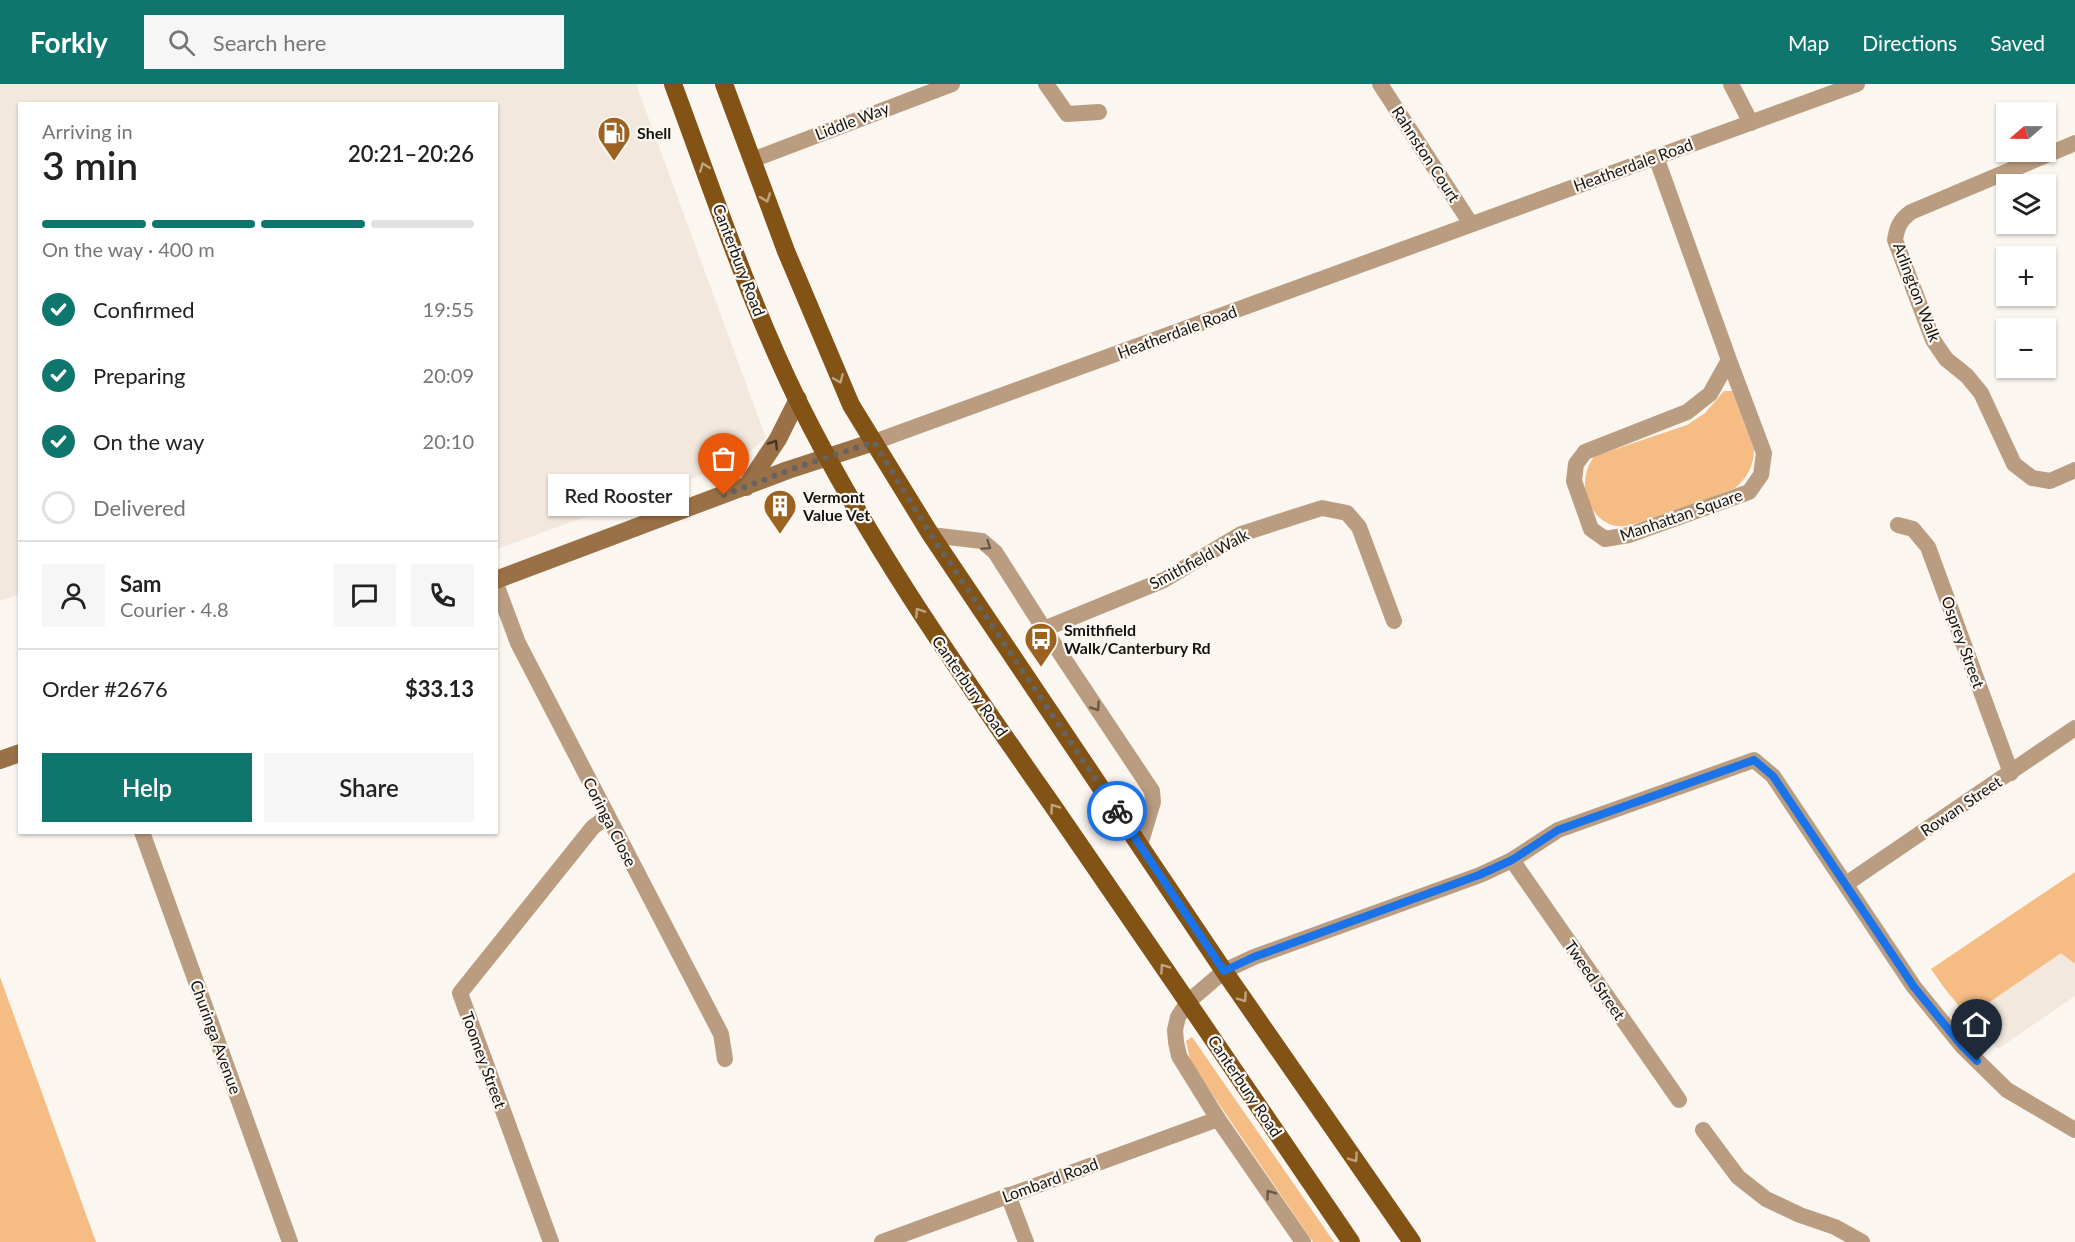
<!DOCTYPE html>
<html lang="en">
<head>
<meta charset="utf-8">
<style>
	body { margin:0; font-family:Lato,sans-serif; background:#f6f6f6; color:#222; height:100vh; display:flex; flex-direction:column; font-size:22px; white-space:nowrap }
	* { box-sizing:border-box; margin:0 }
	p { font-size:20px; color:#767676 }
	.icon { flex:none; width:33px; height:33px; fill:none; stroke:currentColor; stroke-width:2; stroke-linecap:round; stroke-linejoin:round }
	.map { position:relative; flex:1; overflow:hidden }
	.details { position:absolute; left:18px; top:18px; width:480px; height:732px; display:flex; flex-direction:column; background:#fff; border-radius:0px; box-shadow:0 2px 4px #0004 }
	.details>* { flex:none }
	.needle { width:39px; rotate:250deg }
	.controls { position:absolute; left:1996px; top:18px; display:grid; gap:12px }
	.controls a { display:grid; place-items:center; width:60px; height:60px; border-radius:0px; background:#fff; box-shadow:0 2px 4px #0004; font-size:30px }
	.pin { position:absolute; display:grid; place-items:center; width:51px; height:51px; color:#fff; margin:-62px -26px; border-radius:50% 50% 50% 0; rotate:-45deg; box-shadow:0 0 6px #0007 }
	.pin .icon { rotate:45deg }
	.courier { position:absolute; display:grid; place-items:center; width:60px; height:60px; margin:-30px; border:4px solid #1a73e8; border-radius:50%; background:#fff; color:#222; box-shadow:0 2px 8px #0007 }
	.bubble { position:absolute; height:42px; border-radius:0px; background:#fff; box-shadow:0 2px 4px #0004; font-size:20px; font-weight:600; line-height:42px; text-align:center }
	.summary em { font-style:normal; font-weight:600 }
	.summary div { display:flex; flex-direction:column-reverse }
	.summary { display:flex; align-items:center; justify-content:space-between; height:102px; padding:0 24px }
	h1 { font-size:39px; font-weight:600; line-height:45px }
	.bar { display:grid; grid-template-columns:repeat(4,1fr); gap:9px 6px; align-content:center; height:72px; padding:0 24px }
	.bar i { height:8px; border-radius:4px; background:#e0e0e0 }
	.bar .active { background:#0f766e }
	.bar p { grid-column:span 4 }
	.line { display:flex; align-items:center; gap:15px; padding:0 24px; border-top:2px solid #e0e0e0 }
	.line div { flex:1 }
	.round { display:grid; place-items:center; flex:none; width:63px; height:63px; border-radius:0px; background:#f6f6f6 }
	ol { padding:0 24px; list-style:none }
	li { display:flex; align-items:center; gap:18px; height:66px }
	li p { margin-inline-start:auto }
	li .icon { padding:6px; border-radius:50%; background:#0f766e; color:#fff; stroke-width:4 }
	li:last-child { color:#767676 }
	li i { width:33px; height:33px; border:3px solid #e0e0e0; border-radius:50% }
	.primary-button { display:flex; gap:12px; margin-top:auto; padding:12px 24px }
	.primary-button a { flex:1; height:69px; border-radius:0px; background:#0f766e; color:#fff; font-size:24px; font-weight:600; line-height:69px; text-align:center }
	.primary-button a+a { background:#f6f6f6; color:#222 }
	header { display:flex; align-items:center; gap:36px; box-sizing:border-box; height:84px; padding:0 30px; background:#0f766e; color:#fff }
	header strong { font-size:28px }
	nav { display:flex; gap:33px; margin-inline-start:auto; font-size:21px }
	.search { width:420px; height:54px; background:#f6f6f6; display:flex; align-items:center; gap:15px; box-sizing:border-box; padding:0 21px; border-radius:0px; color:#767676; font-size:22px }
	.map>svg:first-child { display:block }
	.built { fill:#f3e8dd }
	.green { fill:#f5bd84 }
	.lines { fill:none; stroke-linecap:round; stroke-linejoin:round }
	.street { stroke:#ba9d81; stroke-width:16 }
	.secondary { stroke:#9a7147; stroke-width:18 }
	.primary { stroke:#835215; stroke-width:18 }
	.oneway { stroke:#bfa482 }
	.oneway2 { stroke:#443525 }
	.oneway3 { stroke:#68584a }
	.done { stroke:#666360; stroke-width:6; stroke-dasharray:0 10.8 }
	.route { stroke:#1a73e8; stroke-width:8 }
	.labels { text-anchor:middle; stroke-width:4.5; stroke-linejoin:round; paint-order:stroke }
	.street-label { font-size:16px; fill:#161412; stroke:#fbf6f0 }
	.poi-label { font-size:16px; font-weight:bold; fill:#161412; stroke:#fbf6f0; text-anchor:start }
</style>
</head>
<body>
<header>
<strong>Forkly</strong>
<div class="search"><svg class="icon" aria-label="search" viewBox="0 0 24 24"><circle cx="10" cy="10" r="6"/><path d="M15 15l6 6"/></svg>Search here</div>
<nav><a>Map</a><a>Directions</a><a>Saved</a></nav>
</header>
<div class="map">
<svg width="2075" height="1158" viewBox="0 0 2075 1158">
	<rect width="100%" height="100%" fill="#fbf6f0"/>
	<!-- built -->
	<g class="built">
		<path d="M0 0H636L766 354 743 373 723 383 497 465 496 20H20V510L0 517Z"/>
		<path d="M2061 868 2075 880V912L1998 965 1968 933Z"/>
	</g>
	<!-- green -->
	<g class="green">
		<path d="M1724 307H1732L1754 365C1754 382 1747 394 1735 404 1713 412 1634 446 1616 442 1600 439 1591 426 1586 411 1583 399 1586 381 1595 372L1687 341 1705 329Z"/>
		<path d="M2075 788V880L2061 869 1968 933 1945 905 1931 885Z"/>
		<path d="M0 893 96 1158H0Z"/>
		<path d="M1192 953 1334 1158H1313L1191 979 1186 957Z"/>
	</g>
	<g class="lines">
		<!-- street -->
		<g class="street">
			<path d="M1046 0 1067 30 1099 28"/>
			<path d="M1380 0 1471 140"/>
			<path d="M1731 0 1751 39"/>
			<path d="M2075 59 1911 128C1900 136 1897 143 1895 156L1933 256 1946 275 1967 292 1981 309 2014 380 2032 394 2050 397 2075 386"/>
			<path d="M1656 73 1729 276 1710 310 1687 328 1585 368 1576 380 1574 397 1591 445 1605 455 1629 451 1749 408 1761 391 1764 369 1729 276"/>
			<path d="M752 76 952 0"/>
			<path d="M874 358 1857 0"/>
			<path d="M1898 441 1913 445 1928 463 2011 689"/>
			<path d="M931 451 982 457 995 468 1044 545 1152 707 1153 718 1140 761"/>
			<path d="M496 500 518 559 721 950 725 975"/>
			<path d="M1044 545 1164 496 1241 450 1322 424 1347 429 1359 443 1394 537"/>
			<path d="M142 748 290 1158"/>
			<path d="M1512 776 1679 1016"/>
			<path d="M1846 800 2075 644"/>
			<path d="M1703 1046 1738 1093 1766 1115 1800 1131 1835 1143 1862 1158"/>
			<path d="M1008 1111 1026 1158"/>
			<path d="M551 1158 460 909 593 743 607 733"/>
			<path d="M882 1158 1218 1035"/>
			<path d="M1303 1158 1218 1035 1179 972 1176 958 1175 946 1178 933 1188 918 1224 887 1254 873 1480 791 1512 776 1558 746 1754 676 1773 692 1914 903 1962 962 2007 1006 2075 1046"/>
		</g>
		<!-- secondary -->
		<g class="secondary">
			<path d="M746 403 778 355 798 315"/>
			<path d="M496 496 788 386 874 358"/>
			<path d="M0 676 20 669"/>
		</g>
		<!-- primary -->
		<g class="primary">
			<path d="M673 0C712 105 748 214 797 315 868 459 961 590 1053 722 1153 867 1252 1012 1351 1158"/>
			<path d="M724 0 786 167 851 321 931 451 1224 887 1412 1158"/>
		</g>
	</g>
	<!-- one-way arrows -->
	<defs><path id="oneway-chevron" d="M-2-3.5L2.5 0L-2 3.5" fill="none" stroke-width="1.6" stroke-linecap="round" stroke-linejoin="round" transform="scale(1.5)"/></defs>
	<g class="oneway">
		<use href="#oneway-chevron" transform="translate(704 83) rotate(-111)"/>
		<use href="#oneway-chevron" transform="translate(766 114) rotate(69)"/>
		<use href="#oneway-chevron" transform="translate(839 295) rotate(67)"/>
		<use href="#oneway-chevron" transform="translate(919 528) rotate(-123)"/>
		<use href="#oneway-chevron" transform="translate(1054 724) rotate(-125)"/>
		<use href="#oneway-chevron" transform="translate(1164 884) rotate(-125)"/>
		<use href="#oneway-chevron" transform="translate(1243 914) rotate(55)"/>
		<use href="#oneway-chevron" transform="translate(1354 1074) rotate(55)"/>
	</g>
	<use class="oneway2" href="#oneway-chevron" transform="translate(774 360) rotate(-57)"/>
	<g class="oneway3">
		<use href="#oneway-chevron" transform="translate(987 462) rotate(34)"/>
		<use href="#oneway-chevron" transform="translate(1096 623) rotate(56)"/>
		<use href="#oneway-chevron" transform="translate(1270 1110) rotate(-125)"/>
	</g>
	<g class="lines">
		<!-- done -->
		<path class="done" d="M724 411 795 384 874 358 931 451 1117 727"/>
		<!-- route -->
		<path class="route" d="M1117 727 1224 887 1254 873 1479 791 1512 776 1558 746 1754 676 1773 692 1914 903 1962 962 1977 977"/>
	</g>
	<!-- icons -->
	<defs>
		<g id="fuel-pin" transform="scale(1.725)"><path d="M0 17L-7.5 6A9.5 9.5 0 1 1 7.5 6Z" fill="#9b631f" stroke="#fbf6f0"/><path d="M-5.5-6h7V0h2V4h1.3V-2.5L3-4.5l.8-.8L6-3V5H2.5V1h-1V6h-7ZM-4.2-4.7v3.2H.2V-4.7Z" fill="#fff"/></g>
		<g id="building-pin" transform="scale(1.725)"><path d="M0 17L-7.5 6A9.5 9.5 0 1 1 7.5 6Z" fill="#9b631f" stroke="#fbf6f0"/><path d="M-4-6H4V6H1V3H-1V6H-4ZM-2.5-4.3h1.7v1.8h-1.7ZM.8-4.3h1.7v1.8H.8ZM-2.5-1h1.7V.8h-1.7ZM.8-1h1.7V.8H.8Z" fill="#fff"/></g>
		<g id="bus-pin" transform="scale(1.725)"><path d="M0 17L-7.5 6A9.5 9.5 0 1 1 7.5 6Z" fill="#9b631f" stroke="#fbf6f0"/><path d="M-5-6H5V4H4V6H2V4H-2V6H-4V4H-5ZM-3.5-4V0h7V-4ZM-3.5 1.2v1.5H-2V1.2ZM2 1.2v1.5H3.5V1.2Z" fill="#fff"/></g>
	</defs>
	<g fill-rule="evenodd">
		<use href="#fuel-pin" x="614" y="49"/>
		<use href="#building-pin" x="780" y="422"/>
		<use href="#bus-pin" x="1041" y="555"/>
	</g>
	<g class="labels">
		<!-- street labels -->
		<g class="street-label">
			<text transform="translate(852 37) rotate(-21)" y="6">Liddle Way</text>
			<text transform="translate(1426 70) rotate(57)" y="6">Rahnston Court</text>
			<text transform="translate(1633 81) rotate(-20)" y="6">Heatherdale Road</text>
			<text transform="translate(739 176) rotate(69)" y="6">Canterbury Road</text>
			<text transform="translate(1917 208) rotate(69)" y="6">Arlington Walk</text>
			<text transform="translate(1177 248) rotate(-20)" y="6">Heatherdale Road</text>
			<text transform="translate(1681 431) rotate(-19)" y="6">Manhattan Square</text>
			<text transform="translate(1199 475) rotate(-28)" y="6">Smithfield Walk</text>
			<text transform="translate(1963 558) rotate(70)" y="6">Osprey Street</text>
			<text transform="translate(970 602) rotate(55)" y="6">Canterbury Road</text>
			<text transform="translate(1961 722) rotate(-34)" y="6">Rowan Street</text>
			<text transform="translate(610 738) rotate(63)" y="6">Coringa Close</text>
			<text transform="translate(1595 896) rotate(55)" y="6">Tweed Street</text>
			<text transform="translate(216 953) rotate(70)" y="6">Churinga Avenue</text>
			<text transform="translate(484 976) rotate(70)" y="6">Toomey Street</text>
			<text transform="translate(1245 1002) rotate(56)" y="6">Canterbury Road</text>
			<text transform="translate(1050 1096) rotate(-20)" y="6">Lombard Road</text>
		</g>
		<!-- poi labels -->
		<g class="poi-label">
			<text x="637" y="55">Shell</text>
			<text x="803" y="419">Vermont<tspan x="803" dy="18">Value Vet</tspan></text>
			<text x="1064" y="552">Smithfield<tspan x="1064" dy="18">Walk/Canterbury Rd</tspan></text>
		</g>
	</g>
</svg>
<div class="controls">
<a><svg class="needle" viewBox="-14 -14 28 28"><path d="M0-13l5 13h-10z" fill="#e53935"/><path d="M0 13l5-13h-10z" fill="#767676"/></svg></a>
<a><svg class="icon" aria-label="layers" viewBox="0 0 24 24"><path d="M12 4l9 5-9 5-9-5zM3 14l9 5 9-5"/></svg></a>
<a>+</a>
<a>−</a>
</div>
<div class="pin" style="left:724px;top:411px;background:#ea580c"><svg class="icon" aria-label="bag" viewBox="0 0 24 24"><path d="M5 8h14l-1 12H6zM9 8a3 3 0 0 1 6 0"/></svg></div>
<div class="pin" style="left:1977px;top:977px;background:#1f2937"><svg class="icon" aria-label="home" viewBox="0 0 24 24"><path d="M3 11l9-7 9 7M6 9v11h12V9"/></svg></div>
<div class="courier" style="left:1117px;top:727px"><svg class="icon" aria-label="bike" viewBox="0 0 24 24"><circle cx="6" cy="16" r="4"/><circle cx="18" cy="16" r="4"/><path d="M6 16l4-8h5l3 8M10 8l3 8H6M13 5h3"/></svg></div>
<div class="bubble" style="left:548px;top:390px;width:141px">Red Rooster</div>
<section class="details">
<div class="summary"><div><h1>3 min</h1><p>Arriving in</p></div><em>20:21–20:26</em></div>
<div class="bar"><i class="active"></i><i class="active"></i><i class="active"></i><i></i><p>On the way · 400 m</p></div>
<ol>
<li><svg class="icon" aria-label="check" viewBox="0 0 24 24"><path d="M5 12l5 5 9-10"/></svg>Confirmed<p>19:55</p></li>
<li><svg class="icon" aria-label="check" viewBox="0 0 24 24"><path d="M5 12l5 5 9-10"/></svg>Preparing<p>20:09</p></li>
<li><svg class="icon" aria-label="check" viewBox="0 0 24 24"><path d="M5 12l5 5 9-10"/></svg>On the way<p>20:10</p></li>
<li><i></i>Delivered</li>
</ol>
<div class="line" style="height:108px"><a class="round"><svg class="icon" aria-label="person" viewBox="0 0 24 24"><circle cx="12" cy="8" r="4"/><path d="M4 21q1-7 8-7t8 7"/></svg></a><div><b>Sam</b><p>Courier · 4.8</p></div><a class="round"><svg class="icon" aria-label="chat" viewBox="0 0 24 24"><path d="M4 5h16v11H9l-5 4z"/></svg></a><a class="round"><svg class="icon" aria-label="phone" viewBox="0 0 24 24"><path d="M5 4h4l2 5-3 2q2 4 5 5l2-3 5 2v4C11 20 4 13 5 4z"/></svg></a></div>
<div class="line" style="height:78px"><div>Order #2676</div><b>$33.13</b></div>
<div class="primary-button"><a>Help</a><a>Share</a></div>
</section>
</div>
</body>
</html>
